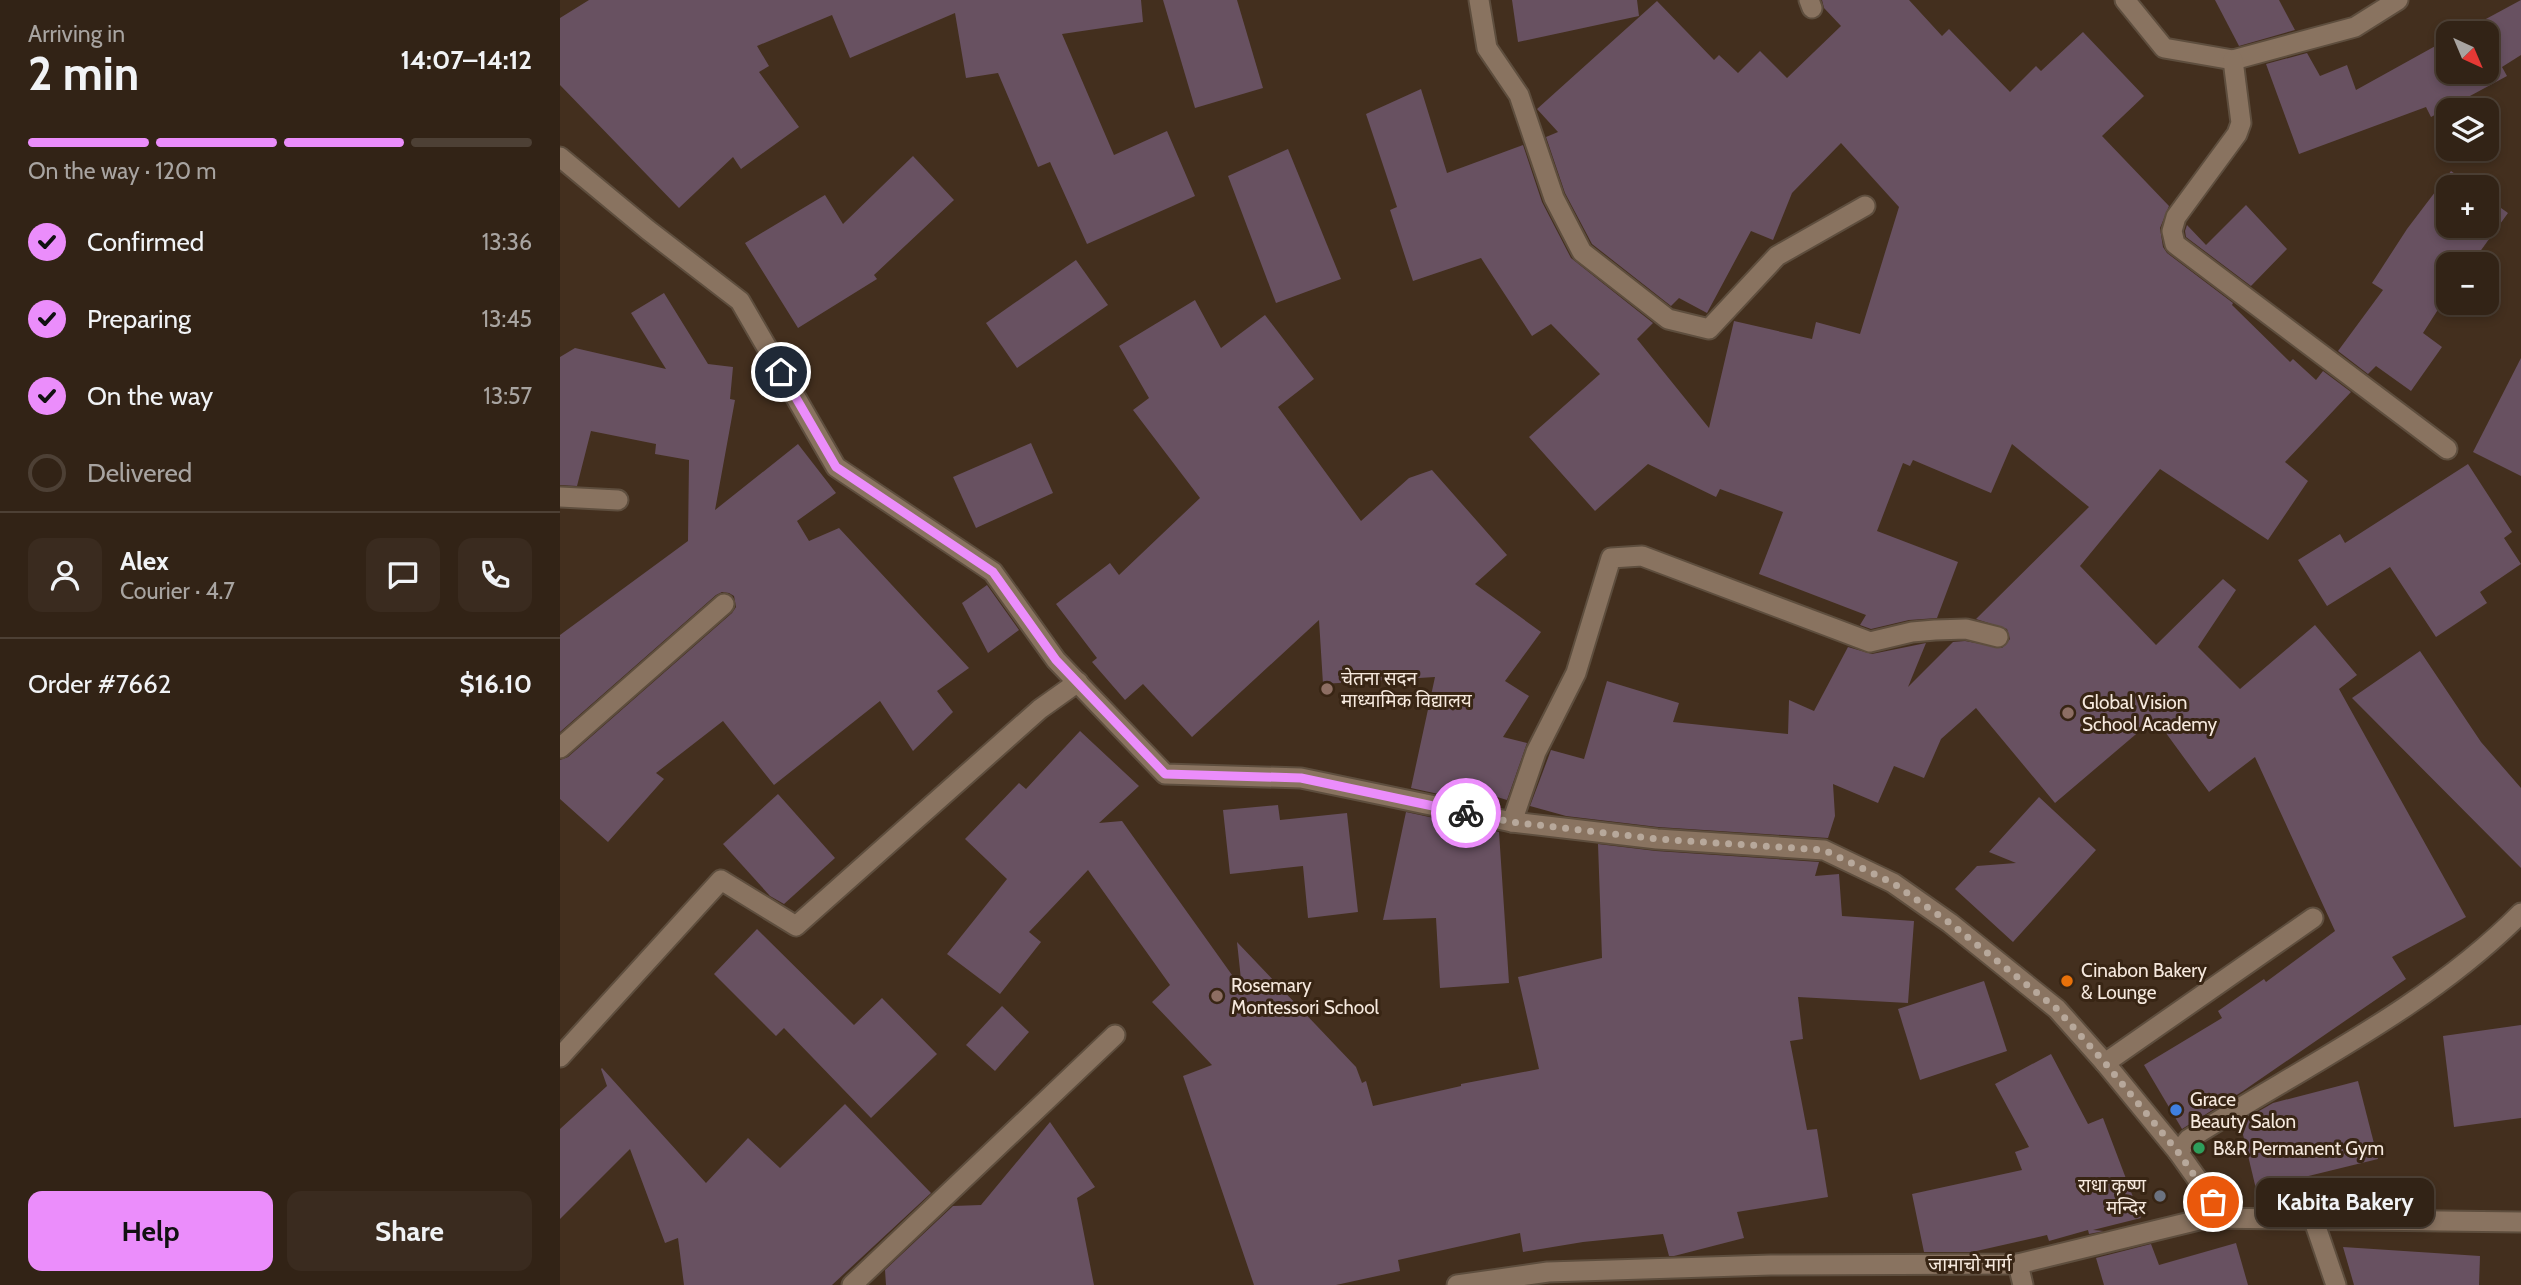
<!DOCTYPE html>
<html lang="en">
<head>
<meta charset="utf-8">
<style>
	body { margin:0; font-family:Cabin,"Noto Sans Devanagari",sans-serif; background:#3a2b1f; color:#f1f3f6; height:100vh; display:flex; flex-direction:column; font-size:26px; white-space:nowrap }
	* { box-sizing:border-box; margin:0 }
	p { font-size:23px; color:#a8a4a1 }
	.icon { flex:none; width:38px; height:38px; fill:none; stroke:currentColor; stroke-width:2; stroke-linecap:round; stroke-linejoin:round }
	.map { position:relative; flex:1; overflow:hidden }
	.details { display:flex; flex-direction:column; background:#322316; width:560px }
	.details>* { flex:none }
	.needle { width:46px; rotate:136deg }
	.controls { position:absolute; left:1876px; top:21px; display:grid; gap:14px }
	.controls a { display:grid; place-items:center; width:63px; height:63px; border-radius:14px; background:#322316; box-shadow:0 4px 10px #0003,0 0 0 2px #4d4035; font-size:35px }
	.pin { position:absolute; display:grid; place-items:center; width:60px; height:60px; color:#fff; margin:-30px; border:4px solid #fff; border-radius:50%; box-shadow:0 2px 7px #0007 }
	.courier { position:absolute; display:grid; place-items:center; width:70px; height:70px; margin:-35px; border:5px solid #eb8dfb; border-radius:50%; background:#fff; color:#222; box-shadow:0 2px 9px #0007 }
	.bubble { position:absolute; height:49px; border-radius:14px; background:#322316; box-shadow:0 4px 10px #0003,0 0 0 2px #4d4035; font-size:23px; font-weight:700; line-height:49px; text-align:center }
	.headline em { font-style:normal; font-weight:700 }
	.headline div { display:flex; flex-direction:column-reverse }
	.headline { display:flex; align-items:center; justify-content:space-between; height:119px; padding:0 28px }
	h1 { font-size:46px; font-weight:700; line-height:52px }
	.bar { display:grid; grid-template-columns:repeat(4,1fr); gap:10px 7px; align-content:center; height:84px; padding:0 28px }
	.bar i { height:9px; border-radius:5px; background:#4d4035 }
	.bar .on { background:#eb8dfb }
	.bar p { grid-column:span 4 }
	.line { display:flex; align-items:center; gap:18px; padding:0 28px; border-top:2px solid #4d4035 }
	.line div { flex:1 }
	.round { display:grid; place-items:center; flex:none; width:74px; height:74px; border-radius:14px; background:#3a2b1f }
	ol { padding:0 28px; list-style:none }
	li { display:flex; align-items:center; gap:21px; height:77px }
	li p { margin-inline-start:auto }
	li .icon { padding:7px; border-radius:50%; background:#eb8dfb; color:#111; stroke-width:4 }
	li:last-child { color:#a8a4a1 }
	li i { width:38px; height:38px; border:4px solid #4d4035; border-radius:50% }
	.primary-button { display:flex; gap:14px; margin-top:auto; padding:14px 28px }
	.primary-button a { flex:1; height:80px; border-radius:14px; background:#eb8dfb; color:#111; font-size:28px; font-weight:700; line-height:80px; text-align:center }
	.primary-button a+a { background:#3a2b1f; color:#f1f3f6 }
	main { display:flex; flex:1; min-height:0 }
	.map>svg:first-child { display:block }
	.building { fill:#685161 }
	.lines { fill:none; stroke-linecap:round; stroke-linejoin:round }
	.service-casing { stroke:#5e4e3e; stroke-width:23 }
	.minor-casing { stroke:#5e4e3e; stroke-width:23 }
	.tertiary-casing { stroke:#5e4e3e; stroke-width:23 }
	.service { stroke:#897360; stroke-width:19 }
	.minor { stroke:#897360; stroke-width:19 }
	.tertiary { stroke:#897360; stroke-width:19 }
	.done { stroke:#b7a89b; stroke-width:7; stroke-dasharray:0 12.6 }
	.route { stroke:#eb8dfb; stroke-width:9 }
	.education-dot { fill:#8d6e63; stroke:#382514; stroke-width:2.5 }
	.food-dot { fill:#e8710a; stroke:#382514; stroke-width:2.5 }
	.shop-dot { fill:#3f7fe0; stroke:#382514; stroke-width:2.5 }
	.leisure-dot { fill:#2e9e5b; stroke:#382514; stroke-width:2.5 }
	.worship-dot { fill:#6b7280; stroke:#382514; stroke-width:2.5 }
	.labels { text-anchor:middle; stroke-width:6; stroke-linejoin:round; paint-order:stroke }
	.poi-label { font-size:19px; fill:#f6e9de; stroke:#382514; text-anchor:start }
	.street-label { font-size:19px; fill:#f6e9de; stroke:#382514 }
</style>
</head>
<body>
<main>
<section class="details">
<div class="headline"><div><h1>2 min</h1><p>Arriving in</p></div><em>14:07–14:12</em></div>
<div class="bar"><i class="on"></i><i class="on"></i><i class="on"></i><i></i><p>On the way · 120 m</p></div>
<ol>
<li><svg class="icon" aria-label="check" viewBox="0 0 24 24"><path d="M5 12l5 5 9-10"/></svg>Confirmed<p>13:36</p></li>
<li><svg class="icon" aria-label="check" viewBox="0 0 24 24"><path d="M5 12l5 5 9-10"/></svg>Preparing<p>13:45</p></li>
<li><svg class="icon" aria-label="check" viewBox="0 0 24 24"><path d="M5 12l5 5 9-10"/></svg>On the way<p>13:57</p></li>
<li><i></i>Delivered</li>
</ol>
<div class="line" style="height:126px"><a class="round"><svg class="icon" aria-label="person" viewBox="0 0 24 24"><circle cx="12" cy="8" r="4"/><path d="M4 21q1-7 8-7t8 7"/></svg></a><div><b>Alex</b><p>Courier · 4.7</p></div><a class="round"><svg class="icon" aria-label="chat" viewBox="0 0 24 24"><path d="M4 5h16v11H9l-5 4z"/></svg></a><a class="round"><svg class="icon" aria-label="phone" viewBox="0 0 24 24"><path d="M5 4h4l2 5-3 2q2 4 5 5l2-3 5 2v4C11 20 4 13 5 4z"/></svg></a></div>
<div class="line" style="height:91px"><div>Order #7662</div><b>$16.10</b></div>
<div class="primary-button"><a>Help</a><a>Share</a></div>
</section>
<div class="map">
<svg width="1961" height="1285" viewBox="0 0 1961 1285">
	<rect width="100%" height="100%" fill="#432f1e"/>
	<!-- building -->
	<g class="building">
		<path d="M29 0H581L583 22 502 34 554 155 607 131 635 196 527 244 490 162 478 167 438 73 406 78 395 13 290 58 272 15 197 46 209 66 199 72 239 127 181 169 173 157 119 208 0 85V18Z"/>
		<path d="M603 0H677L703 88 635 108Z"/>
		<path d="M952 0H1077L1079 16 958 42Z"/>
		<path d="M1262 0H1349L1382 36 1389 29 1450 92 1476 66 1481 71 1523 32 1584 96 1542 136 1609 206 1600 228 1603 247 1607 253 1673 303 1672 305 1730 362 1733 359 1756 380 1763 371 1791 392 1725 462 1748 481 1708 540 1600 469 1520 566 1596 645 1663 579 1676 590 1638 647 1680 689 1755 625 1797 675 1779 689 1906 917 1832 957 1846 979 1683 1091 1622 1129 1584 1065 1662 1018 1658 1011 1704 979 1706 982 1775 931 1695 757 1649 792 1595 718 1495 803 1416 708 1381 739 1364 778 1334 766 1318 803 1273 784 1275 816 1268 838 1098 827 1006 816 970 806 991 750 1024 759 1047 681 1119 703 1113 722 1228 734 1229 700 1254 711 1288 647 1312 654 1366 643 1348 687 1393 642 1405 641 1442 648 1450 639 1447 629 1416 619 1529 507 1452 444 1431 493 1353 460 1350 466 1343 463 1317 531 1398 562 1377 618 1349 620 1311 629 1300 625 1306 615 1199 574 1223 512 1160 489 1156 497 1088 464 1035 511 969 437 1040 374 991 324 972 336 921 258 853 281 830 210 837 207 806 114 861 89 887 173 963 145 982 202 1011 258 1093 323 1077 339 1149 428 1174 321 1252 339 1256 322 1300 334 1339 207 1281 143 1232 193 1213 240 1191 231 1147 313 1119 298 1111 306 1032 244 1005 193 986 137 998 132 977 109 1097 1 1154 60 1159 55 1178 73 1200 51 1227 78 1281 26 1264 8Z"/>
		<path d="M1655 0H1719L1735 30 1679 46Z"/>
		<path d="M1961 0V55L1942 67 1947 76 1871 117 1866 107 1739 154 1706 64 1747 53 1760 76 1787 65 1796 90 1888 39V72H1927V33H1900Z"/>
		<path d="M728 149 781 279 716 303 668 176Z"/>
		<path d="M353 156 394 200 314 275 317 279 238 328 185 243 265 195 283 224Z"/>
		<path d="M1891 171 1913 187H1888V226H1927V198L1948 213 1911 264H1888V294L1863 333 1882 347 1851 391 1816 366 1808 374 1778 351 1823 290 1812 283 1847 229Z"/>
		<path d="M1686 205 1727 249 1691 286 1626 237 1625 231 1627 225 1646 245Z"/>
		<path d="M516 260 548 305 457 368 426 323Z"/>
		<path d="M104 293 148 364 173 367 170 399 175 400 155 510 238 444 276 493 237 521 249 541 279 528 409 668 377 691 393 712 353 751 320 701 214 785 163 721 96 773 104 779 48 842 0 799V760L8 757 172 613 176 607 174 596 169 593 162 592 156 595 0 732V635L128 541 129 460 95 454 96 444 31 431 17 486 0 485V357L15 348 106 369 71 313Z"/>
		<path d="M635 300 661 348 705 315 754 379 718 407 801 521 849 478 872 470 947 555 915 584 981 632 945 681 969 696 943 737 967 743 947 800 937 797 938 807 851 788 875 677 763 684 759 620 632 737 583 684 565 700 532 662 537 658 496 604 550 563 559 575 640 498 573 410 589 398 559 346Z"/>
		<path d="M1961 358V476L1913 452Z"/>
		<path d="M471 443 493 493 416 528 393 477Z"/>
		<path d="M1908 464 1952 532 1944 538 1961 564 1920 592 1927 603 1876 637 1830 567 1767 606 1738 560 1780 534 1785 543Z"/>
		<path d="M427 585 459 630 428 653 402 603Z"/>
		<path d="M1860 651 1921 742 1961 788V868L1792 698Z"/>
		<path d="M520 731 579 786 539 823 562 821 682 989 677 942 796 1067 802 1083 806 1081 813 1106 901 1086V1084L979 1069 958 977 1042 958 1038 844 1096 851 1259 862 1255 876 1279 874 1282 916 1354 921 1348 1003 1238 997 1243 1039 1230 1041 1247 1130 1257 1129 1268 1197 1177 1212 1184 1238 1114 1256H1109L1103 1234 1023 1242 963 1252 960 1233 838 1260 840 1271 776 1285H694L623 1076 652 1065 592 1002 610 985 528 870 469 932 481 942 440 994 387 954 447 879 405 839 459 783 466 789Z"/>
		<path d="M218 794 275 858 224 904 210 896 163 844Z"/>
		<path d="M1479 797 1536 850 1453 942 1395 889 1417 866 1456 863 1429 852Z"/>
		<path d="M718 805 720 820 787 813 798 912 748 918 743 866 670 874 663 810Z"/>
		<path d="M846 812 939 832 949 983 880 988 876 918 823 920Z"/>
		<path d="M197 929 294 1025 322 998 377 1054 311 1118 224 1028 216 1036 154 974Z"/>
		<path d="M1424 981 1447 1051 1360 1080 1338 1009Z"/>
		<path d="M442 1006 469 1032 435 1071 406 1045Z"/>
		<path d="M1961 1025V1118L1894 1127 1883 1036Z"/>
		<path d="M1491 1054 1528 1124 1543 1118 1581 1218 1533 1230 1544 1231 1529 1234 1528 1230 1489 1241 1487 1235 1412 1252H1364L1352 1194 1462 1170 1455 1152 1469 1147 1435 1084Z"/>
		<path d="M42 1068 146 1183 188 1138 220 1168 285 1104 371 1193 272 1285H124L118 1238 105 1243 70 1149 0 1219V1129L47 1086 41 1069Z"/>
		<path d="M1798 1081 1818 1159 1696 1189 1680 1122 1713 1103Z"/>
		<path d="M490 1122 535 1187 517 1198 534 1285H326L325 1270 393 1206 421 1205Z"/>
		<path d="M1676 1243 1688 1285H1544L1536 1258 1591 1244 1599 1265Z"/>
		<path d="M1783 1247 1920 1256 1919 1285H1794Z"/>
	</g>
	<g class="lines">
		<!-- service casing -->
		<g class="service-casing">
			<path id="service" d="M0 497 58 500"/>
		</g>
		<!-- minor casing -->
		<g class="minor-casing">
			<g id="minor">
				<path d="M919 0 927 48 959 95 994 198 1022 252 1108 319 1149 329 1217 256 1305 206"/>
				<path d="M1249 0 1252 8"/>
				<path d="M1565 0 1604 48 1673 60 1795 27 1838 0"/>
				<path d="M1673 60 1681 123 1677 134 1616 217 1612 231 1615 244 1887 449"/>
				<path d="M0 157 88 230 180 301 276 467 433 572 496 660 605 774 741 778 952 822 1097 839 1264 850 1333 883 1390 923 1497 1009 1545 1063 1618 1152 1665 1218"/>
				<path d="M0 748 164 604"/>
				<path d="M952 822 976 752 1016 673 1051 558 1082 556 1310 642 1352 632 1375 630 1406 629 1438 637"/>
				<path d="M0 1057 161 880 236 926 480 709 518 682"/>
				<path d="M1545 1063 1753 918"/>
				<path d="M1618 1152 1629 1139C1741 1068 1867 1008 1961 913"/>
				<path d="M1753 1218 1776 1285"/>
				<path d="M1458 1264 1463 1285"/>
				<path d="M292 1285 555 1035"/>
			</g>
		</g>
		<!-- tertiary casing -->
		<g class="tertiary-casing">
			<path id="tertiary" d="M897 1285 988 1272 1211 1265 1458 1264 1647 1218 1961 1222"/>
		</g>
		<!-- service -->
		<use href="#service" class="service"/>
		<!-- minor -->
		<use href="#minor" class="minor"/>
		<!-- tertiary -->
		<use href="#tertiary" class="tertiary"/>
	</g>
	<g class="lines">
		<!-- done -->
		<path class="done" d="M906 813 952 822 1097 839 1264 850 1333 883 1390 923 1497 1009 1545 1063 1618 1152 1653 1202"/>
		<!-- route -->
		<path class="route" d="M221 372 276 467 433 572 496 660 605 774 741 778 906 813"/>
	</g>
	<!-- markers -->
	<g class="education-dot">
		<circle cx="767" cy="689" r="7"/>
		<circle cx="1508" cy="713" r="7"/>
		<circle cx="657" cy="996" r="7"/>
	</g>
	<circle class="food-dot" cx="1507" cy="981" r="7"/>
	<circle class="shop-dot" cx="1616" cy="1110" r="7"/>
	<circle class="leisure-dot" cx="1639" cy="1148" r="7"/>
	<circle class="worship-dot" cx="1600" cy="1196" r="7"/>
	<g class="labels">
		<!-- poi labels -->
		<g class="poi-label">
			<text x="781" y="685">चेतना सदन<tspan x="781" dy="22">माध्यामिक विद्यालय</tspan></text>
			<text x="1522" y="709">Global Vision<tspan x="1522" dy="22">School Academy</tspan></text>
			<text x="1521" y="977">Cinabon Bakery<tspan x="1521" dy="22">&amp; Lounge</tspan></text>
			<text x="671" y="992">Rosemary<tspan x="671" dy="22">Montessori School</tspan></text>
			<text x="1630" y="1106">Grace<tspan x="1630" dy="22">Beauty Salon</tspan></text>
			<text x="1653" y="1155">B&amp;R Permanent Gym</text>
			<text x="1586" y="1192" text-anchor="end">राधा कृष्ण<tspan x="1586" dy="22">मन्दिर</tspan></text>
		</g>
		<!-- street labels -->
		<g class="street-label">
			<text x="1410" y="1271">जामाचो मार्ग</text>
		</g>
	</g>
</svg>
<div class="controls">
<a><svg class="needle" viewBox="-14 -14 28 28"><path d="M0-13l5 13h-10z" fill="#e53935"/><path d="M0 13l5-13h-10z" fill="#a8a4a1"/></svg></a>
<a><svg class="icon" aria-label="layers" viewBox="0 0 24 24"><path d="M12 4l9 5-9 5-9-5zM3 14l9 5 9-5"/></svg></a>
<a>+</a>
<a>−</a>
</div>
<div class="pin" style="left:1653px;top:1202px;background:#ea580c"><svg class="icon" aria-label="bag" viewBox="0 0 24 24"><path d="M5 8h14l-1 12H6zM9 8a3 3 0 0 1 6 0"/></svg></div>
<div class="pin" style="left:221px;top:372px;background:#1f2937"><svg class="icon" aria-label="home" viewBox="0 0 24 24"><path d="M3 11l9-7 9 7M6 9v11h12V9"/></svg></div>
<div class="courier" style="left:906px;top:813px"><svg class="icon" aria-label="bike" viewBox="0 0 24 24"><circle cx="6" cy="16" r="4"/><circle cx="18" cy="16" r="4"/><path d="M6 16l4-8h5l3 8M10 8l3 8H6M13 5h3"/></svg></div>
<div class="bubble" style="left:1696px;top:1178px;width:178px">Kabita Bakery</div>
</div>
</main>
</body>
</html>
